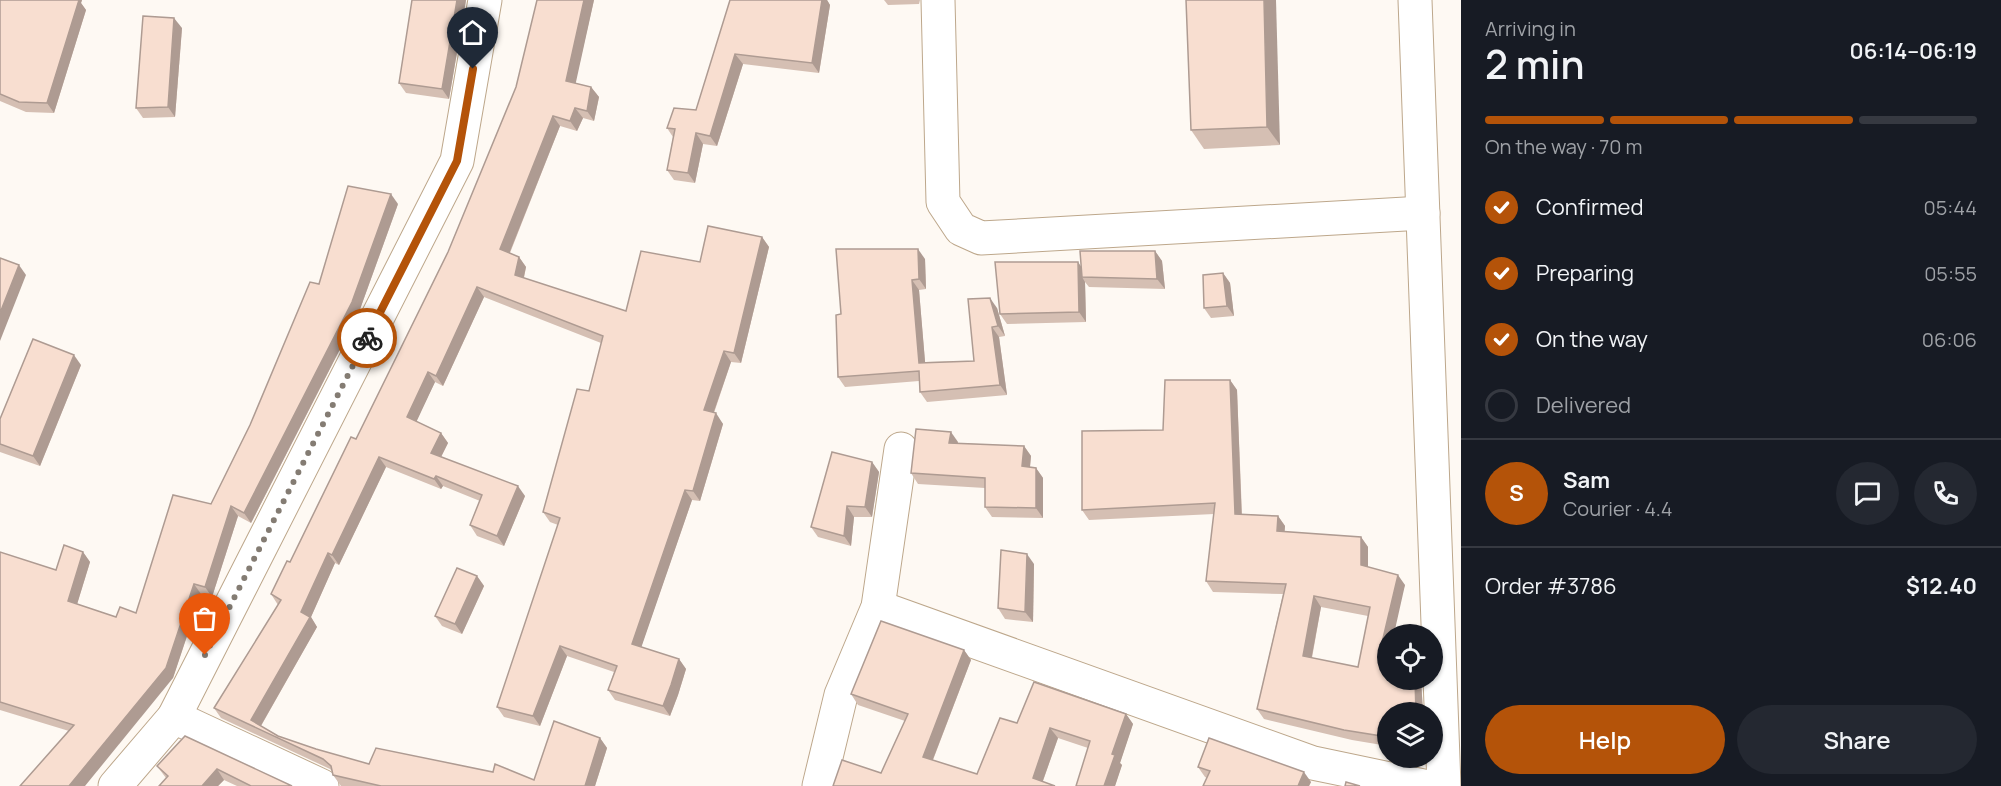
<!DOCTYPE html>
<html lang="en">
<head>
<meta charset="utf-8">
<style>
	body { margin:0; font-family:Manrope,sans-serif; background:#242831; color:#f1f3f6; height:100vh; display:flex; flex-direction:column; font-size:22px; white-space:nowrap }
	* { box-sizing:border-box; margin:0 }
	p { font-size:20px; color:#9ea1a6 }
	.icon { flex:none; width:33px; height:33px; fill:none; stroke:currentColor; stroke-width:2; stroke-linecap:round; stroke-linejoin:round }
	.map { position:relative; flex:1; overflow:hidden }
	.panel { display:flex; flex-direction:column; background:#171b24; width:540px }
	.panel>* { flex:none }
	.controls { position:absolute; left:1377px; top:624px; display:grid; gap:12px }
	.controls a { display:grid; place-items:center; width:66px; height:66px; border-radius:50%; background:#171b24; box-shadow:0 2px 4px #0004; font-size:30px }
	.pin { position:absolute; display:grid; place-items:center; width:51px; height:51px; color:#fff; margin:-62px -26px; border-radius:50% 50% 50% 0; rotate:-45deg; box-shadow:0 0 6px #0007 }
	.pin .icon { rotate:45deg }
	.courier { position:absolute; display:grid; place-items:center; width:60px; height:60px; margin:-30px; border:4px solid #b45309; border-radius:50%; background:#fff; color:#222; box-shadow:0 2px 8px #0007 }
	.headline em { font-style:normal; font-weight:600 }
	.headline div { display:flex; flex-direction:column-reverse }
	.headline { display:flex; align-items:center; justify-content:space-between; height:102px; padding:0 24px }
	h1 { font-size:39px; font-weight:600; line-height:45px }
	.bar { display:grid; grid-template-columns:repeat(4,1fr); gap:9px 6px; align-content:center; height:72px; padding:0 24px }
	.bar i { height:8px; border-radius:4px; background:#363941 }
	.bar .on { background:#b45309 }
	.bar p { grid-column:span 4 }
	.line { display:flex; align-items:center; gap:15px; padding:0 24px; border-top:2px solid #363941 }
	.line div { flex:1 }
	.round { display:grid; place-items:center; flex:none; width:63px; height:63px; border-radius:32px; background:#242831 }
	ol { padding:0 24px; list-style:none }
	li { display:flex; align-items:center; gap:18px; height:66px }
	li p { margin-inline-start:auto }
	li .icon { padding:6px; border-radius:50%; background:#b45309; color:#fff; stroke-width:4 }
	li:last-child { color:#9ea1a6 }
	li i { width:33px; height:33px; border:3px solid #363941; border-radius:50% }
	.action { display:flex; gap:12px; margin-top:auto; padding:12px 24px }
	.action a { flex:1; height:69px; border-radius:36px; background:#b45309; color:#fff; font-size:24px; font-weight:600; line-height:69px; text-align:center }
	.action a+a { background:#242831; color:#f1f3f6 }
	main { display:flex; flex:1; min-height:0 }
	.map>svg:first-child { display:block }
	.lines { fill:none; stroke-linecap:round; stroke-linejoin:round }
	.minor-casing { stroke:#bda78b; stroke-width:35 }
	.minor { stroke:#fff; stroke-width:33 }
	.wall { fill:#d5bfb3; fill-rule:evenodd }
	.shaded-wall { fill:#ae9b92 }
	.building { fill:#f8ded0; stroke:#ae9b92; stroke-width:1.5; fill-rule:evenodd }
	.done { stroke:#847c73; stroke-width:6; stroke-dasharray:0 10.8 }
	.route { stroke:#b45309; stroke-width:8 }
</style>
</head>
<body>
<main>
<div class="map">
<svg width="1461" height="786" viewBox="0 0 1461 786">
	<rect width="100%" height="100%" fill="#fef9f3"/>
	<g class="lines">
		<!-- minor casing -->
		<g class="minor-casing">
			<g id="minor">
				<path d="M938 0 943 202 961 229 981 238 1423 213"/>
				<path d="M1415 0 1444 786"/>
				<path d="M878 607 1313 763 1423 786"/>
				<path d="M174 717 322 786"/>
				<path d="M115 786 174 717 457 161 485 0"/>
				<path d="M819 786 841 695 878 607 901 449"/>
			</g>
		</g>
		<!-- minor -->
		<use href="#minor" class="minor"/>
	</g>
	<!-- wall -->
	<g class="wall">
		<path d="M0 0H82L81 3 86 10 54 113 26 112 0 101Z"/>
		<path d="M412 0H466L449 99 406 93 399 83Z"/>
		<path d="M537 0H594L575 83 591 87 599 97 594 121 583 118 577 131 560 126 510 253 519 257 526 267 524 278 626 311 700 262 762 237 769 247 741 363 731 362 714 413 723 424 700 501 692 500 641 647 679 659 686 669 678 695 670 716 615 700 608 690 614 672 567 656 540 726 504 717 497 707 558 525 550 522 543 512 589 391 601 343 484 297 443 386 435 382 416 421 441 433 448 443 441 457 525 496 504 546 477 536 470 525 480 501 443 486 441 489 386 467 339 565 335 563 311 617 317 627 261 726 278 736 316 749 369 764 534 780 600 738 607 748 595 786H341L333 775 332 771 330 769 221 718 214 708 278 605 271 594 290 562 356 439 448 252 516 87Z"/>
		<path d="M730 0H827L830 5 819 73 743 64 717 146 703 144 695 183 674 180 667 170 673 137 667 128 696 110Z"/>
		<path d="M884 0H920L919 4 888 5Z"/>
		<path d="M1186 0 1280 145 1204 149 1191 130Z"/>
		<path d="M182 28 175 117 143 118 136 108Z"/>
		<path d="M398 204 359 312 251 523 238 516 212 597 201 594 173 678 69 731 0 710V552L56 570 83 552 90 562 77 604 116 617 136 613 211 504 319 284Z"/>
		<path d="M1155 251 1162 261 1165 289 1089 287 1085 282 1086 322 1007 324 1000 314 1081 267Z"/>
		<path d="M925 259 926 289 919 290 925 362 974 361 997 308 1005 336 999 337 1007 395 927 402 920 392 919 381 845 387 838 377Z"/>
		<path d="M1223 273 1230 283 1234 316 1211 318 1204 308Z"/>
		<path d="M81 365 40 466 0 452V419Z"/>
		<path d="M1230 380 1237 390 1242 514 1278 516 1285 526 1284 532 1361 537 1368 547V567L1405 585 1388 634V680H1421L1423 712H1388V746L1352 740 1264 719 1257 709 1283 594 1213 592 1206 581 1214 514 1089 520 1082 510 1163 430ZM1321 607 1368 616 1358 667 1312 658Z"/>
		<path d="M958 442 957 443 1024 446 1031 456 1030 467 1036 468 1043 478V518L992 517 985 507V488L918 484 911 473Z"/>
		<path d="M872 462 879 472 872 517H854L851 546 818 537 811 527Z"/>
		<path d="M1034 564 1033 622 1005 619 998 608Z"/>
		<path d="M477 576 484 586 462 634 442 626 435 616Z"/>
		<path d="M964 650 971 660 933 760 977 774 1017 723 1126 714 1133 724 1120 763 1122 765 1115 786H1076L1088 748 1058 738 1043 781 881 773 905 721 858 705 851 694Z"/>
		<path d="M185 736 292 786H237L224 780 218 786H159L166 778 157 766Z"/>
		<path d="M1198 767 1311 782 1309 786H1203L1207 778 1205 777Z"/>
	</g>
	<!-- shaded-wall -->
	<g class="shaded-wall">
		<path d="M73 0H82L81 3 86 10 54 113 47 103Z"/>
		<path d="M457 0H466L449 99 442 89Z"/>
		<path d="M584 0H594L574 91 566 81Z"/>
		<path d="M822 0H827L830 5 819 73 812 63Z"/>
		<path d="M1264 0H1276L1280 145 1267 127Z"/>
		<path d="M174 18 182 28 175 117 168 107Z"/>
		<path d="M735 54 743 64 717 146 710 136Z"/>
		<path d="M591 87 599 97 594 121 587 111Z"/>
		<path d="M575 108 583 118 577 131 570 121Z"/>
		<path d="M553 116 560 126 507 259 500 249Z"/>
		<path d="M696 133 703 144 695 183 688 173Z"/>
		<path d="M391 194 398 204 359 312 251 523 244 513Z"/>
		<path d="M762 237 769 247 741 363 734 353Z"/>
		<path d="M918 249 925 259 926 289 919 279Z"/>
		<path d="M1155 251 1162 261 1165 289 1157 279Z"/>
		<path d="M519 257 526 267 522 285 515 275Z"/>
		<path d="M1078 262 1085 272 1082 277 1085 282 1086 322 1079 312Z"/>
		<path d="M19 265 26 275 0 341V313Z"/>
		<path d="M1223 273 1230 283 1234 316 1227 306Z"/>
		<path d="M912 280 919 290 926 373 919 363Z"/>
		<path d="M477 287 484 297 443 386 436 376Z"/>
		<path d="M990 298 997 308 1005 336 998 326Z"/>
		<path d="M992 327 999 337 1007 395 1000 385Z"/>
		<path d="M724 351 731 362 711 420 704 410Z"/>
		<path d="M74 355 81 365 40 466 33 456Z"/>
		<path d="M428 372 435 382 414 427 407 417Z"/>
		<path d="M1230 380 1237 390 1242 524 1235 514Z"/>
		<path d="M716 413 723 424 700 501 693 491Z"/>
		<path d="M951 432 958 442 956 453 949 443Z"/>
		<path d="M441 433 448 443 438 463 431 453Z"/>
		<path d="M1024 446 1031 456 1029 477 1022 466Z"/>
		<path d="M379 457 386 467 339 565 332 555Z"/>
		<path d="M872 462 879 472 872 517 865 507Z"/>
		<path d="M1036 468 1043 478V518L1036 508Z"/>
		<path d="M436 476 443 486 441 489 434 479Z"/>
		<path d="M518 486 525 496 504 546 497 536Z"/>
		<path d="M685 490 692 500 639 654 632 644Z"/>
		<path d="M231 506 238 516 212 597 205 587Z"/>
		<path d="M847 506 854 517 851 546 844 536Z"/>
		<path d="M1278 516 1285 526 1284 541 1277 531Z"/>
		<path d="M1361 537 1368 547V576L1361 565Z"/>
		<path d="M83 552 90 562 75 611 68 601Z"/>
		<path d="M328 553 335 563 311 617 317 627 259 729 251 720Z"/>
		<path d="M1027 554 1034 564 1033 622 1025 612Z"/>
		<path d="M1398 575 1405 585 1394 634H1388V661L1380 651Z"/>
		<path d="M477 576 484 586 462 634 455 624Z"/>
		<path d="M194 584 201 594 173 678 85 786H69Z"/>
		<path d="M1314 596 1321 607 1310 666 1303 656Z"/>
		<path d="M560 646 567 656 540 726 533 716Z"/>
		<path d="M964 650 971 660 930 767 923 757Z"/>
		<path d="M679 659 686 669 678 695 670 716 663 706Z"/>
		<path d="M1415 680H1421L1423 712H1416Z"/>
		<path d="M1126 714 1133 724 1120 763 1122 765 1115 786H1104L1112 754Z"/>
		<path d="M1050 728 1058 738 1041 786 1033 778Z"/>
		<path d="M600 738 607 748 595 786H585Z"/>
		<path d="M217 769 224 780 218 786H202Z"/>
		<path d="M1304 772 1311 782 1309 786H1298Z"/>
	</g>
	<!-- building -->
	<g class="building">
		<path d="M0 0H79L47 103 19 102 0 94Z"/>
		<path d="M412 0H457L442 89 399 83Z"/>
		<path d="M537 0H584L566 81 591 87 587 111 575 108 570 121 553 116 500 249 519 257 515 275 626 311 641 251 700 262 708 226 762 237 734 353 724 351 704 410 716 413 693 491 685 490 632 644 679 659 671 685 663 706 608 690 617 666 560 646 533 716 497 707 560 518 543 512 577 389 589 391 603 336 477 287 436 376 428 372 407 417 441 433 431 453 518 486 497 536 470 525 482 495 436 476 434 479 379 457 332 555 328 553 301 612 310 617 251 720 278 736 316 749 369 764 376 748 493 772 495 764 534 780 554 721 600 738 585 786H381L333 775 331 766 323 759 214 708 281 600 271 594 287 561 290 562 351 437 356 439 448 252 516 87Z"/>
		<path d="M730 0H822L812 63 735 54 710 136 696 133 688 173 667 170 675 129 667 128 674 108 696 110Z"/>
		<path d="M1186 0H1264L1267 127 1191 130Z"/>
		<path d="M143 16 174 18 168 107 136 108Z"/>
		<path d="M348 186 391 194 352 302 244 513 231 506 205 587 194 584 166 668 69 786H20L74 725 0 702V552L56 570 64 545 83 552 68 601 116 617 120 607 136 613 173 495 211 504 250 425 310 282 319 284Z"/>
		<path d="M836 249H918L919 279 912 280 919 363 974 361 968 299 990 298 998 326 992 327 1000 385 920 392 919 371 838 377 836 315 841 314Z"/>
		<path d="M1080 251H1155L1157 279 1082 277Z"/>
		<path d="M0 258 19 265 0 313Z"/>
		<path d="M995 262H1078L1079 312 1000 314Z"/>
		<path d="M1223 273 1227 306 1204 308 1203 275Z"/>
		<path d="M33 339 74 355 33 456 0 444V419Z"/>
		<path d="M1165 380H1230L1235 514 1278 516 1277 531 1361 537V565L1398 575 1380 651 1388 652V680H1415L1416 712H1388V737L1344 730 1257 709 1286 584 1206 581 1215 503 1082 510V431L1163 430ZM1314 596 1370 607 1358 667 1303 656Z"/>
		<path d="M916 429 951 432 949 443 1024 446 1022 466 1036 468V508L985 507V478L911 473Z"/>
		<path d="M832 452 872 462 865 507 847 506 844 536 811 527Z"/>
		<path d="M1001 550 1027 554 1025 612 998 608Z"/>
		<path d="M457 568 477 576 455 624 435 616Z"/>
		<path d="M881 621 964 650 923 757 977 774 1000 718 1017 723 1034 682 1126 714 1112 754 1115 755 1104 786H1076L1090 741 1050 728 1033 778 1055 786H833L842 760 881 773 908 714 851 694Z"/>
		<path d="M185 736 292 786H251L217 769 202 786H159L168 776 157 766Z"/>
		<path d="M1209 738 1304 772 1298 786H1203L1210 771 1198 767Z"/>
		<path d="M1346 782 1360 786H1345Z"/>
	</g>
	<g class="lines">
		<!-- done -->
		<path class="done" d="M205 655 367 338"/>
		<!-- route -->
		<path class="route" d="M367 338 457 161 473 69"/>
	</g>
</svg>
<div class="controls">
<a><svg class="icon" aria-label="locate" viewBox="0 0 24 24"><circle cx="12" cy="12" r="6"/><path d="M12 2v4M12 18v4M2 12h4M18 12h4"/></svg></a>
<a><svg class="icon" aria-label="layers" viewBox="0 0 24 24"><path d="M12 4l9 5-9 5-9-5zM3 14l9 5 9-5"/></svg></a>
</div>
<div class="pin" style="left:205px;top:655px;background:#ea580c"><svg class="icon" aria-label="bag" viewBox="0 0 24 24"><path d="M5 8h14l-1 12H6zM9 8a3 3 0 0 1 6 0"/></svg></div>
<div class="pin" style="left:473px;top:69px;background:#1f2937"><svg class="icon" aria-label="home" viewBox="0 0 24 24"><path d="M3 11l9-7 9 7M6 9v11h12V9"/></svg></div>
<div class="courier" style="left:367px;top:338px"><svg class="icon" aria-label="bike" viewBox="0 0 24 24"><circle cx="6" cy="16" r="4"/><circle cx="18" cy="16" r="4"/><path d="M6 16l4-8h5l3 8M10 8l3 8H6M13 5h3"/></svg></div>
</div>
<section class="panel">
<div class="headline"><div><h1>2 min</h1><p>Arriving in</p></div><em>06:14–06:19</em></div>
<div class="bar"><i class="on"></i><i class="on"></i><i class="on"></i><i></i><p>On the way · 70 m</p></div>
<ol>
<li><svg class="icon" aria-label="check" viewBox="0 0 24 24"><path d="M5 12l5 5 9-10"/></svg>Confirmed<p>05:44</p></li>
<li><svg class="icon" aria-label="check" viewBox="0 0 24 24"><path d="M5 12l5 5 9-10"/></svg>Preparing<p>05:55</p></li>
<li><svg class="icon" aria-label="check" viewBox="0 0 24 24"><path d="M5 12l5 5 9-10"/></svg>On the way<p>06:06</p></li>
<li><i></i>Delivered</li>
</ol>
<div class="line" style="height:108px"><b class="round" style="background:#b45309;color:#fff">S</b><div><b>Sam</b><p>Courier · 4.4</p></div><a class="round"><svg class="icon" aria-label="chat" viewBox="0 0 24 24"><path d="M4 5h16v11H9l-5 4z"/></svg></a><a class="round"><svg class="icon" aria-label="phone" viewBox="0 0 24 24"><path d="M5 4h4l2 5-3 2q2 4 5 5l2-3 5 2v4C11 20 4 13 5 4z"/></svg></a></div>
<div class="line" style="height:78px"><div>Order #3786</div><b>$12.40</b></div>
<div class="action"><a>Help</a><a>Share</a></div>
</section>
</main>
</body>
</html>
